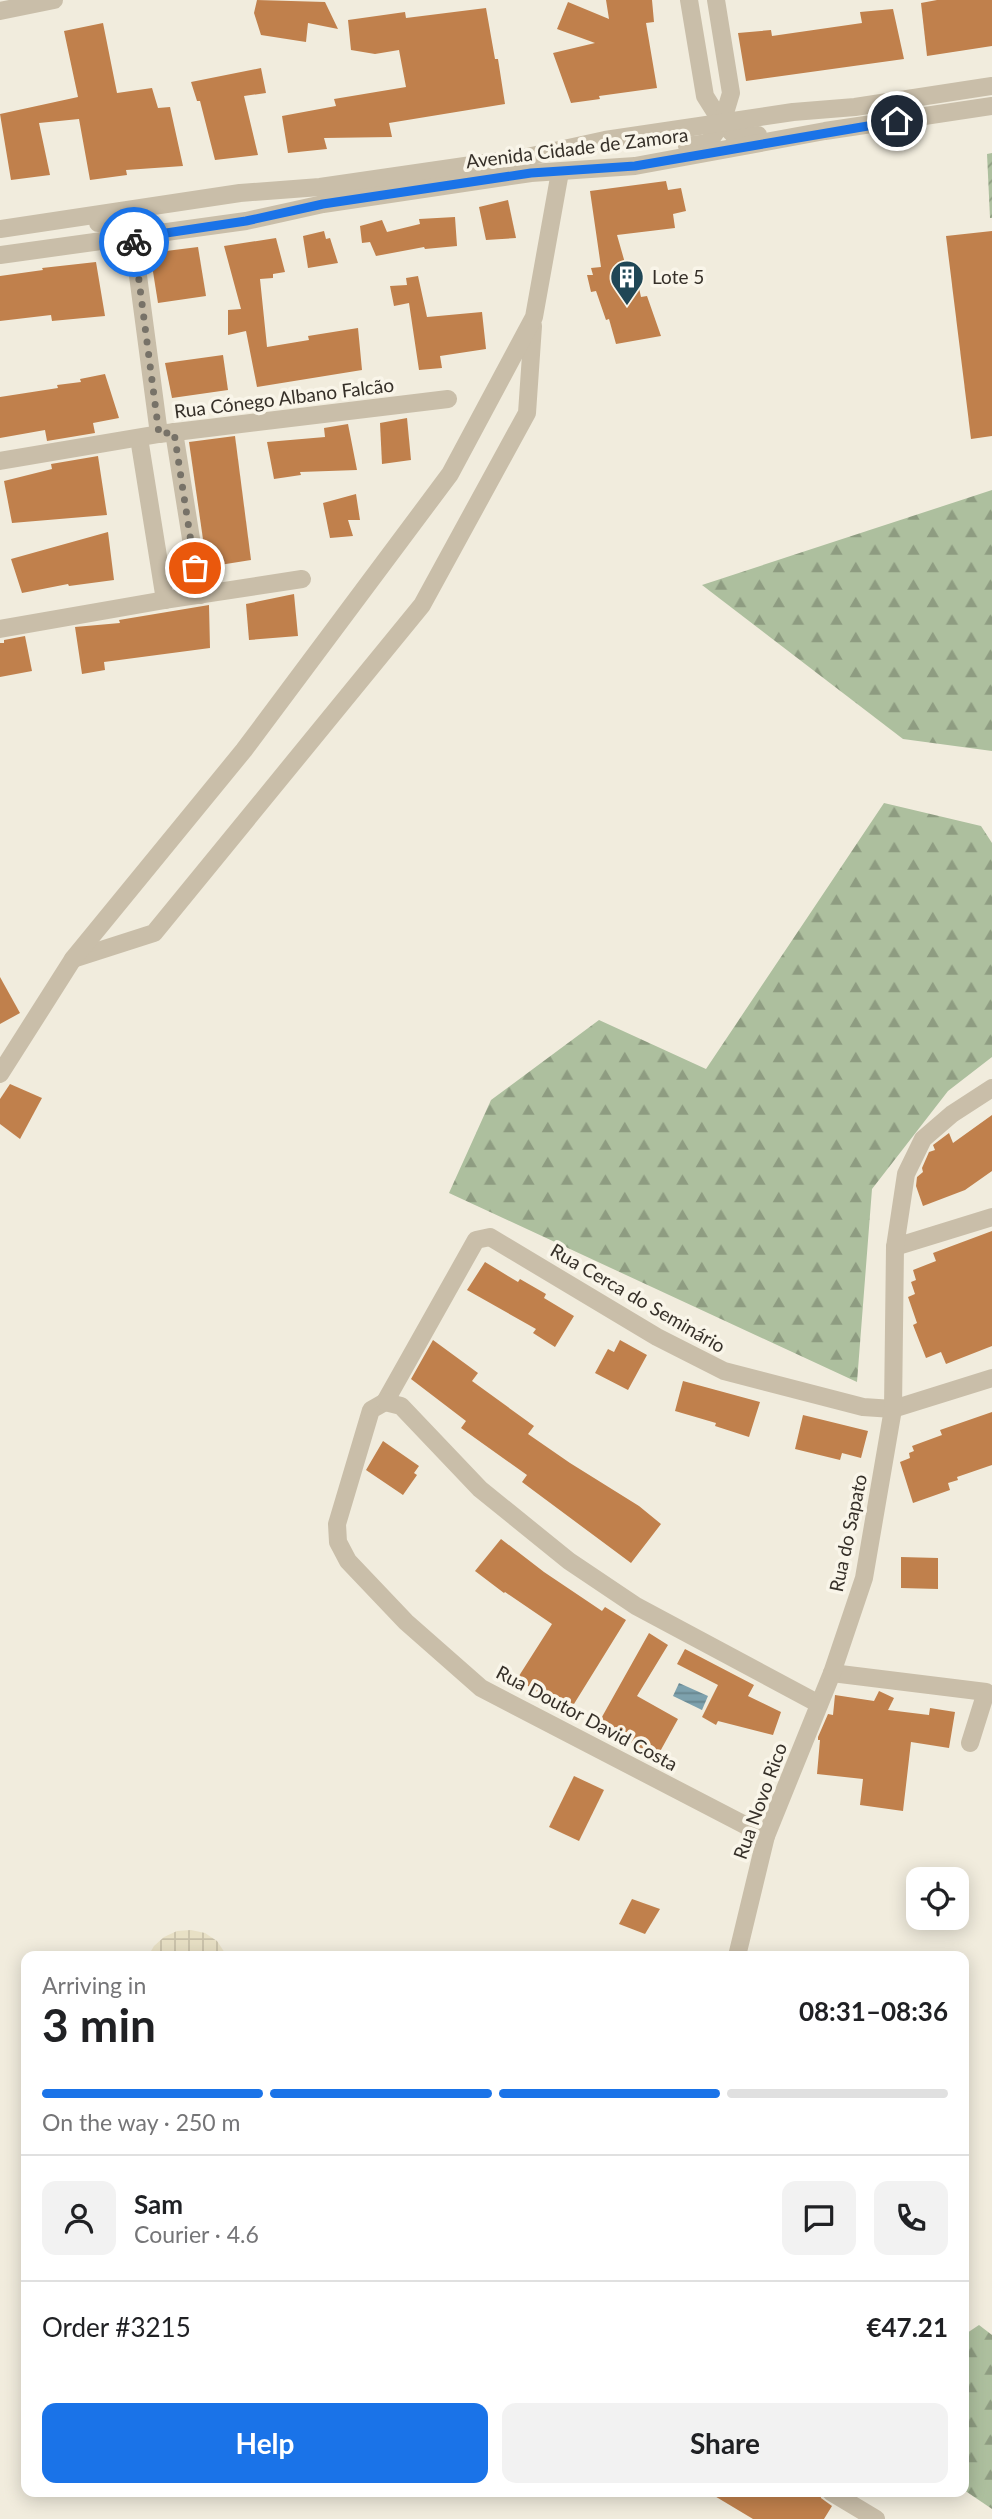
<!DOCTYPE html>
<html lang="en">
<head>
<meta charset="utf-8">
<style>
	body { margin:0; font-family:Lato,sans-serif; background:#f2f2f2; color:#202124; height:100vh; display:flex; flex-direction:column; font-size:26px; white-space:nowrap }
	* { box-sizing:border-box; margin:0 }
	p { font-size:23px; color:#757577 }
	.icon { flex:none; width:38px; height:38px; fill:none; stroke:currentColor; stroke-width:2; stroke-linecap:round; stroke-linejoin:round }
	.map { position:relative; flex:1; overflow:hidden }
	.panel { position:absolute; left:21px; top:1951px; width:948px; height:546px; display:flex; flex-direction:column; background:#fff; border-radius:14px; box-shadow:0 4px 18px #0003 }
	.panel>* { flex:none }
	.fabs { position:absolute; left:906px; top:1867px; display:grid; gap:14px }
	.fabs a { display:grid; place-items:center; width:63px; height:63px; border-radius:14px; background:#fff; box-shadow:0 4px 18px #0003; font-size:35px }
	.pin { position:absolute; display:grid; place-items:center; width:60px; height:60px; color:#fff; margin:-30px; border:4px solid #fff; border-radius:50%; box-shadow:0 2px 7px #0007 }
	.courier { position:absolute; display:grid; place-items:center; width:70px; height:70px; margin:-35px; border:5px solid #1a73e8; border-radius:50%; background:#fff; color:#222; box-shadow:0 2px 9px #0007 }
	.headline em { font-style:normal; font-weight:700 }
	.headline div { display:flex; flex-direction:column-reverse }
	.headline { display:flex; align-items:center; justify-content:space-between; height:119px; padding:0 21px }
	h1 { font-size:46px; font-weight:700; line-height:52px }
	.bar { display:grid; grid-template-columns:repeat(4,1fr); gap:10px 7px; align-content:center; height:84px; padding:0 21px }
	.bar i { height:9px; border-radius:5px; background:#e0e0e0 }
	.bar .selected { background:#1a73e8 }
	.bar p { grid-column:span 4 }
	.line { display:flex; align-items:center; gap:18px; padding:0 21px; border-top:2px solid #e0e0e0 }
	.line div { flex:1 }
	.round { display:grid; place-items:center; flex:none; width:74px; height:74px; border-radius:14px; background:#f2f2f2 }
	.primary-button { display:flex; gap:14px; margin-top:auto; padding:14px 21px }
	.primary-button a { flex:1; height:80px; border-radius:14px; background:#1a73e8; color:#fff; font-size:28px; font-weight:700; line-height:80px; text-align:center }
	.primary-button a+a { background:#f2f2f2; color:#202124 }
	.map>svg:first-child { display:block }
	.forest { fill:url(#forest-firs) }
	.garden { fill:url(#garden-furrows) }
	.plaza { fill:url(#plaza-grid) }
	.water { fill:url(#water-rules) }
	.building { fill:#c0804c }
	.lines { fill:none; stroke-linecap:round; stroke-linejoin:round }
	.minor { stroke:#c9bea9; stroke-width:18 }
	.done { stroke:#777268; stroke-width:7; stroke-dasharray:0 12.6 }
	.route { stroke:#1a73e8; stroke-width:9 }
	.labels { text-anchor:middle; stroke-width:7; stroke-linejoin:round; paint-order:stroke }
	.street-label { font-size:19px; fill:#363029; stroke:#f9f5e9 }
	.poi-label { font-size:19px; fill:#363029; stroke:#f9f5e9; text-anchor:start }
</style>
</head>
<body>
<div class="map">
<svg width="992" height="2519" viewBox="0 0 992 2519">
	<defs>
		<pattern id="forest-firs" width="22" height="20" patternUnits="userSpaceOnUse" patternTransform="scale(1.75)"><rect width="22" height="20" fill="#adbf9e"/><path d="M5 1l3.5 6h-7zM16 11l3.5 6h-7z" fill="#8e9c81"/></pattern>
		<pattern id="garden-furrows" width="10" height="10" patternUnits="userSpaceOnUse" patternTransform="scale(1.75)"><rect width="10" height="10" fill="#adbf9e"/><path d="M-1 1l2-2M0 10L10 0M9 11l2-2" fill="none" stroke="#8e9c81"/></pattern>
		<pattern id="plaza-grid" width="8" height="8" patternUnits="userSpaceOnUse" patternTransform="scale(1.75)"><rect width="8" height="8" fill="#e8e0c5"/><path d="M0 4h8M4 0v8" fill="none" stroke="#c8c0a9"/></pattern>
		<pattern id="water-rules" width="6" height="5" patternUnits="userSpaceOnUse" patternTransform="scale(1.75)"><rect width="6" height="5" fill="#7da1ad"/><path d="M0 2.5h6" fill="none" stroke="#67848d"/></pattern>
	</defs>
	<rect width="100%" height="100%" fill="#f1ecdd"/>
	<!-- forest -->
	<g class="forest">
		<path d="M992 490V751L903 739 702 585Z"/>
		<path d="M884 803 981 826 992 843V1057L948 1091 872 1189 857 1382 449 1193 491 1100 599 1020 706 1069Z"/>
		<path d="M979 2325 992 2335V2509L964 2490V2335Z"/>
	</g>
	<!-- garden -->
	<path class="garden" d="M992 153V218H990L987 154Z"/>
	<!-- plaza -->
	<path class="plaza" d="M191 1930 205 1933 217 1941 227 1956H148L154 1946 164 1937 177 1931Z"/>
	<!-- water -->
	<path class="water" d="M679 1683 708 1696 702 1710 673 1696Z"/>
	<!-- building -->
	<g class="building">
		<path d="M257 0 325 2 338 29 308 23 306 42 261 35 254 13Z"/>
		<path d="M606 0H652L654 22 646 23 657 88 599 96 600 99 571 103 553 53 595 43 557 29 568 2 609 19Z"/>
		<path d="M937 0H992V46L927 56 921 3Z"/>
		<path d="M486 8 495 59H498L505 104 389 123 392 137 324 138 327 149 288 153 282 116 336 106 334 99 406 87 399 50 375 54 351 50 348 20 405 12 406 18Z"/>
		<path d="M893 9 904 59 746 81 738 33 771 30 772 36 862 23 860 12Z"/>
		<path d="M103 23 117 93 152 88 158 108 170 107 183 166 126 170 127 175 90 180 79 119 39 123 50 175 11 180 0 114 78 97 64 31Z"/>
		<path d="M261 68 266 93 244 96 258 155 215 160 200 101H197L191 82Z"/>
		<path d="M666 181 668 190 681 188 686 211 673 214 675 228 617 235 627 270H635L641 297 647 296 661 336 616 344 609 319 606 320 596 291 591 292 587 275H593L591 268 601 267 590 191Z"/>
		<path d="M508 200 516 238 486 240 479 207Z"/>
		<path d="M455 217 457 246 425 249 424 247 376 256 370 242 362 243 360 226 382 220 387 232 420 224 419 219Z"/>
		<path d="M324 231 326 239 330 238 338 263 308 268 303 236Z"/>
		<path d="M992 231V436L971 439 946 236Z"/>
		<path d="M276 238 285 272 273 274V278L260 279 267 347 309 340 308 336 358 328 362 370 257 387 246 331 228 335V310L241 309 224 246Z"/>
		<path d="M198 247 206 296 158 303 150 253Z"/>
		<path d="M96 262 105 316 52 321 51 315 0 321V276L43 270 42 268Z"/>
		<path d="M418 276 427 317 482 312 486 349 440 356 442 368 419 370 409 303 394 306 390 286 407 285 406 278Z"/>
		<path d="M223 355 228 390 172 398 165 363Z"/>
		<path d="M105 374 119 418 93 423 95 433 47 441 45 430 0 438V397L58 388 57 385 81 382 80 379Z"/>
		<path d="M407 418 411 460 382 464 380 423Z"/>
		<path d="M348 424 357 470 300 472 301 475 274 479 267 442 325 437 324 428Z"/>
		<path d="M235 436 251 560 207 567 189 442Z"/>
		<path d="M98 456 107 515 12 523 4 481 52 469 51 464Z"/>
		<path d="M356 494 360 520H348L353 536 330 538 323 503Z"/>
		<path d="M108 532 114 580 69 586 68 584 22 593 11 559Z"/>
		<path d="M294 594 298 636 249 640 246 604Z"/>
		<path d="M209 605 210 648 104 662 105 670 82 674 75 627 120 623 119 620Z"/>
		<path d="M25 636 32 671 0 677V643H4V640Z"/>
		<path d="M0 977 20 1013 0 1024Z"/>
		<path d="M10 1084 42 1098 20 1139 0 1124V1099Z"/>
		<path d="M992 1115V1171L965 1190 923 1206 916 1186 917 1177 923 1172 922 1168 929 1152 935 1150 933 1145 949 1133 953 1143Z"/>
		<path d="M992 1231V1346L946 1364 941 1352 926 1358 913 1325 917 1323 908 1297 915 1294 911 1282 916 1280 913 1270 936 1261 933 1253Z"/>
		<path d="M485 1262 518 1282 520 1279 546 1294 544 1298 574 1316 555 1347 533 1333 536 1329 467 1290Z"/>
		<path d="M433 1340 478 1373 472 1381 534 1426 528 1434 570 1463 639 1506 661 1524 631 1563 522 1482 527 1475 461 1428 466 1421 411 1379Z"/>
		<path d="M620 1340 647 1355 628 1390 595 1373 608 1349 614 1352Z"/>
		<path d="M683 1381 760 1402 749 1437 715 1426 716 1423 675 1411Z"/>
		<path d="M992 1412V1465L957 1477 958 1480 948 1483 950 1490 913 1503 900 1462 910 1458 909 1453 914 1451 912 1446 942 1435 940 1430Z"/>
		<path d="M803 1415 868 1431 861 1458 842 1453 840 1460 795 1449Z"/>
		<path d="M383 1441 419 1466 414 1473 417 1475 403 1495 366 1470Z"/>
		<path d="M501 1539 544 1572 602 1611 605 1607 626 1620 569 1712 517 1679 552 1624 505 1592 504 1593 475 1571Z"/>
		<path d="M901 1557 938 1558V1589L901 1588Z"/>
		<path d="M649 1633 668 1645 637 1696 678 1719 657 1757 598 1724Z"/>
		<path d="M685 1649 754 1685 748 1696 781 1712 773 1735 718 1721 716 1725 702 1717 718 1685 677 1664Z"/>
		<path d="M879 1691 894 1698 888 1710 929 1715 930 1708 955 1712 949 1748 911 1742 903 1811 860 1805 863 1779 817 1774 820 1740H818V1737L828 1714 833 1715 835 1695 874 1701Z"/>
		<path d="M574 1776 604 1790 579 1841 549 1827Z"/>
		<path d="M632 1899 660 1909 645 1934 619 1924Z"/>
		<path d="M708 2492H820L821 2498 832 2506 824 2519H753Z"/>
	</g>
	<g class="lines">
		<!-- minor -->
		<g class="minor">
			<path d="M689 0 705 96 722 123 736 137 758 135"/>
			<path d="M0 11 54 0"/>
			<path d="M687 146 708 143 722 123 731 93 716 0"/>
			<path d="M98 223C115 222 126 220 133 238L159 434"/>
			<path d="M0 229 240 193 320 187 527 157 605 140 793 112 855 107 992 86"/>
			<path d="M0 255 246 221 323 204 531 173 635 166 825 131 992 106"/>
			<path d="M174 432 200 595"/>
			<path d="M139 438 165 600"/>
			<path d="M0 461 159 434 448 399"/>
			<path d="M0 629 165 600 302 579"/>
			<path d="M73 959 154 933 422 605 527 413 533 326"/>
			<path d="M0 1074 73 959 244 750 450 474 534 317 560 172"/>
			<path d="M895 1247 992 1217"/>
			<path d="M385 1402 476 1240 490 1237 657 1337 724 1371 863 1407 893 1409 992 1378"/>
			<path d="M385 1402 371 1410 337 1524 338 1542 348 1561 406 1622 481 1688 766 1836"/>
			<path d="M385 1402 401 1406 480 1489 569 1561 636 1606 819 1704"/>
			<path d="M832 1673 986 1692 970 1743"/>
			<path d="M737 1956 766 1836 832 1673 864 1578 893 1409 895 1247 906 1174 923 1139 952 1114 992 1088"/>
			<path d="M831 2492 876 2519"/>
		</g>
	</g>
	<g class="lines">
		<!-- done -->
		<path class="done" d="M134 242 159 434 174 432 195 568"/>
		<!-- route -->
		<path class="route" d="M134 242 133 238 246 221 323 204 531 173 635 166 897 121"/>
	</g>
	<!-- icons -->
	<defs>
		<g id="building-pin" transform="scale(1.75)"><path d="M0 17L-7.5 6A9.5 9.5 0 1 1 7.5 6Z" fill="#204756" stroke="#f9f5e9"/><path d="M-4-6H4V6H1V3H-1V6H-4ZM-2.5-4.3h1.7v1.8h-1.7ZM.8-4.3h1.7v1.8H.8ZM-2.5-1h1.7V.8h-1.7ZM.8-1h1.7V.8H.8Z" fill="#fff"/></g>
	</defs>
	<g fill-rule="evenodd">
		<use href="#building-pin" x="627" y="277"/>
	</g>
	<g class="labels">
		<!-- street labels -->
		<g class="street-label">
			<text transform="translate(577 148) rotate(-7)" y="7">Avenida Cidade de Zamora</text>
			<text transform="translate(284 398) rotate(-7)" y="7">Rua Cónego Albano Falcão</text>
			<text transform="translate(638 1298) rotate(30)" y="7">Rua Cerca do Seminário</text>
			<text transform="translate(848 1533) rotate(-78)" y="7">Rua do Sapato</text>
			<text transform="translate(587 1718) rotate(28)" y="7">Rua Doutor David Costa</text>
			<text transform="translate(760 1801) rotate(-70)" y="7">Rua Novo Rico</text>
		</g>
		<!-- poi labels -->
		<g class="poi-label">
			<text x="652" y="284">Lote 5</text>
		</g>
	</g>
</svg>
<div class="fabs">
<a><svg class="icon" aria-label="locate" viewBox="0 0 24 24"><circle cx="12" cy="12" r="6"/><path d="M12 2v4M12 18v4M2 12h4M18 12h4"/></svg></a>
</div>
<div class="pin" style="left:195px;top:568px;background:#ea580c"><svg class="icon" aria-label="bag" viewBox="0 0 24 24"><path d="M5 8h14l-1 12H6zM9 8a3 3 0 0 1 6 0"/></svg></div>
<div class="pin" style="left:897px;top:121px;background:#1f2937"><svg class="icon" aria-label="home" viewBox="0 0 24 24"><path d="M3 11l9-7 9 7M6 9v11h12V9"/></svg></div>
<div class="courier" style="left:134px;top:242px"><svg class="icon" aria-label="bike" viewBox="0 0 24 24"><circle cx="6" cy="16" r="4"/><circle cx="18" cy="16" r="4"/><path d="M6 16l4-8h5l3 8M10 8l3 8H6M13 5h3"/></svg></div>
<section class="panel">
<div class="headline"><div><h1>3 min</h1><p>Arriving in</p></div><em>08:31–08:36</em></div>
<div class="bar"><i class="selected"></i><i class="selected"></i><i class="selected"></i><i></i><p>On the way · 250 m</p></div>
<div class="line" style="height:126px"><a class="round"><svg class="icon" aria-label="person" viewBox="0 0 24 24"><circle cx="12" cy="8" r="4"/><path d="M4 21q1-7 8-7t8 7"/></svg></a><div><b>Sam</b><p>Courier · 4.6</p></div><a class="round"><svg class="icon" aria-label="chat" viewBox="0 0 24 24"><path d="M4 5h16v11H9l-5 4z"/></svg></a><a class="round"><svg class="icon" aria-label="phone" viewBox="0 0 24 24"><path d="M5 4h4l2 5-3 2q2 4 5 5l2-3 5 2v4C11 20 4 13 5 4z"/></svg></a></div>
<div class="line" style="height:91px"><div>Order #3215</div><b>€47.21</b></div>
<div class="primary-button"><a>Help</a><a>Share</a></div>
</section>
</div>
</body>
</html>
